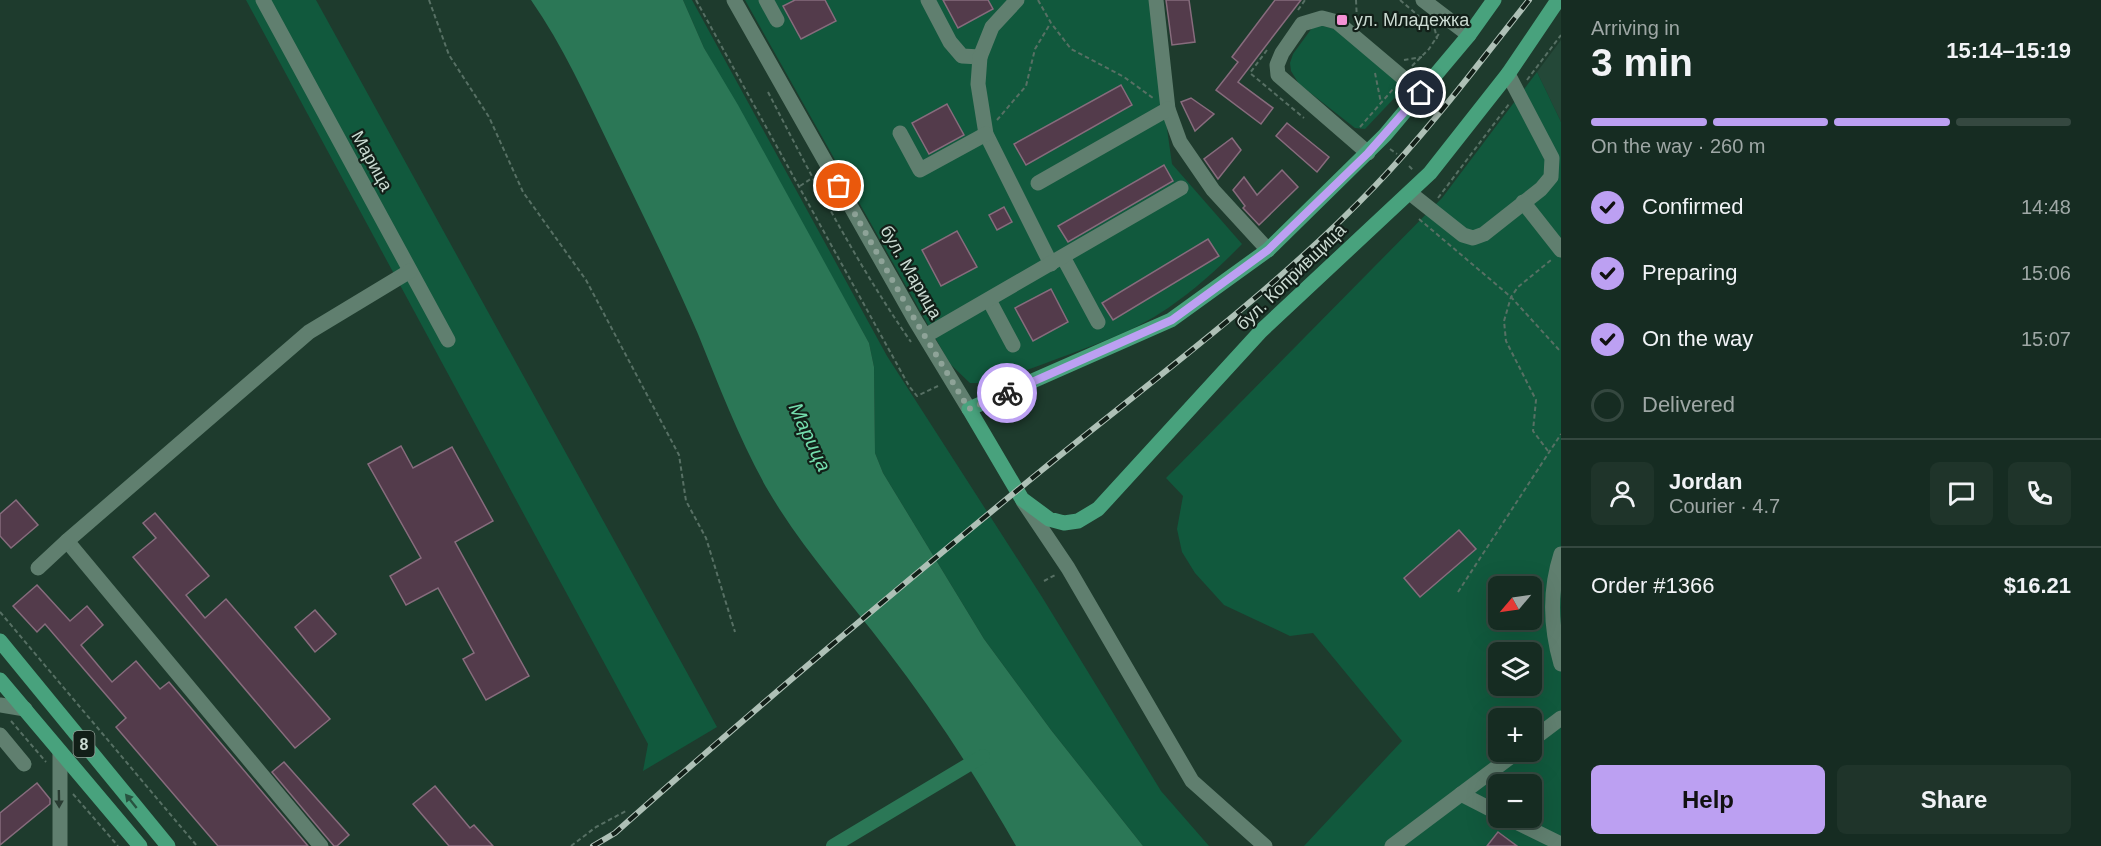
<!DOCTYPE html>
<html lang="en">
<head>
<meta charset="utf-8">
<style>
	body { margin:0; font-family:Arial,sans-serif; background:#1f342a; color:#f1f3f6; height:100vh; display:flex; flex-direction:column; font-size:22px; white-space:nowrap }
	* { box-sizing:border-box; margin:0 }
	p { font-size:20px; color:#9ea7a5 }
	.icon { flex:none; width:33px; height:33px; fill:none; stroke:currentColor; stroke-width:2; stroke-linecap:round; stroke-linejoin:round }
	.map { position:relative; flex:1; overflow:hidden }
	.sheet { display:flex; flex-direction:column; background:#162c22; width:540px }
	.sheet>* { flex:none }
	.needle { width:39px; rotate:241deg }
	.controls { position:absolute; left:1488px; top:576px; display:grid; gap:12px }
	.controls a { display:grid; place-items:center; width:54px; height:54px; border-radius:9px; background:#162c22; box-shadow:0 6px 24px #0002,0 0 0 2px #354840; font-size:30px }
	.pin { position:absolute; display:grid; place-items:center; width:51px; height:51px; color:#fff; margin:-26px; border:3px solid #fff; border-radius:50%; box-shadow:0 2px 6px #0007 }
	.courier { position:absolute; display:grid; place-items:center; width:60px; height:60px; margin:-30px; border:4px solid #bca0f2; border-radius:50%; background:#fff; color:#222; box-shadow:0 2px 8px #0007 }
	.head em { font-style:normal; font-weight:600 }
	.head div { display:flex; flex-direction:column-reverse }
	.head { display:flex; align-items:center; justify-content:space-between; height:102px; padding:0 30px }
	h1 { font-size:39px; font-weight:600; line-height:45px }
	.bar { display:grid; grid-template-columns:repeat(4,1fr); gap:9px 6px; align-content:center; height:72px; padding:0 30px }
	.bar i { height:8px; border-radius:4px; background:#354840 }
	.bar .selected { background:#bca0f2 }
	.bar p { grid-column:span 4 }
	.line { display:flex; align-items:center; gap:15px; padding:0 30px; border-top:2px solid #354840 }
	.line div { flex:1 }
	.round { display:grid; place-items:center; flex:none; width:63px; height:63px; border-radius:9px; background:#1f342a }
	ol { padding:0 30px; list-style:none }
	li { display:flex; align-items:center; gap:18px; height:66px }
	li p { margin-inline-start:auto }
	li .icon { padding:6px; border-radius:50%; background:#bca0f2; color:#111; stroke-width:4 }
	li:last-child { color:#9ea7a5 }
	li i { width:33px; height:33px; border:3px solid #354840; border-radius:50% }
	.primary-button { display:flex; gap:12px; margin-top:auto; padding:12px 30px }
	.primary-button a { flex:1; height:69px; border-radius:9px; background:#bca0f2; color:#111; font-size:24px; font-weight:600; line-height:69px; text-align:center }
	.primary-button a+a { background:#1f342a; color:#f1f3f6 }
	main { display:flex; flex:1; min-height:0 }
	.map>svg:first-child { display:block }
	.built { fill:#244838 }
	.green { fill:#11593d; fill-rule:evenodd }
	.water { fill:#2b7756 }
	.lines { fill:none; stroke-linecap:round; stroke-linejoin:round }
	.canal { stroke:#2b7756; stroke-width:14 }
	.building { fill:#533b4b; stroke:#876c7d; stroke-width:1.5 }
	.path { stroke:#577064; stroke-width:2; stroke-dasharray:4.5 3; stroke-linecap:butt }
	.minor { stroke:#607f6f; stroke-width:15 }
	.major { stroke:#48a27d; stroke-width:15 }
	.rail-casing { stroke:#aec0b6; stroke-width:6 }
	.rail { stroke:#121f18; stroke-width:4; stroke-dasharray:11; stroke-linecap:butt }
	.oneway { fill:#293c32 }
	.oneway2 { fill:#285340 }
	.done { stroke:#8ea398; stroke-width:6; stroke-dasharray:0 10.8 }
	.route { stroke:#bca0f2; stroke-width:8 }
	.poi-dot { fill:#f491d4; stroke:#121f18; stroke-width:2 }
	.labels { text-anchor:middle; stroke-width:4.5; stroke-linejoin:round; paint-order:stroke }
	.shield { fill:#121f18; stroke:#94a39a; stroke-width:1.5 }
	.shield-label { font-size:16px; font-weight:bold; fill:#cbdbd2 }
	.poi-label { font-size:18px; fill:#cbdbd2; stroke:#121f18; text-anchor:start }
	.street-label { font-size:18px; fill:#cbdbd2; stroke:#121f18 }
	.water-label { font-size:20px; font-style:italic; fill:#74ddad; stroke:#121f18 }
</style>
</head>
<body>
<main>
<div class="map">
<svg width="1561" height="846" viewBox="0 0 1561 846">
	<rect width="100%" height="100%" fill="#1e3b2d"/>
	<!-- built -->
	<path class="built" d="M1561 40V122L1537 72Z"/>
	<!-- green -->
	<g class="green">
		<path d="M246 0H316L717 727 643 771 648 744Z"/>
		<path d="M683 0H692L887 356 1042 597 1161 791 1209 846H1143L1051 730 984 639 883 473 875 453 874 367 869 343 704 48Z"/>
		<path d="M745 0H1149L1172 164 1242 244C1209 278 1169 313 1125 332 1082 351 1036 366 992 383H970L950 364Z"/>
		<path d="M1319 25 1335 29 1402 85 1400 92 1365 129 1355 128 1299 84 1291 71 1290 63 1293 54 1312 28Z"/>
		<path d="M1537 72 1561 122V846H1304L1402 741 1313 633 1290 636 1224 605 1195 573 1182 552 1177 529 1183 496 1166 478 1442 198ZM1498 586H1532V620H1498ZM1498 652H1532V686H1498ZM1498 718H1532V752H1498ZM1498 784H1532V818H1498Z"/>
	</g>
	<!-- water -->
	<path class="water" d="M531 0H683L704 48 738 105 869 343 874 367 875 453 883 473 984 639 1051 730 1143 846H1016C977 778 934 711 886 649 845 595 800 546 766 487 739 438 719 386 698 334 671 271 640 209 610 147 586 97 563 46 531 0Z"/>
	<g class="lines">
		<!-- canal -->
		<path class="canal" d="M833 846 983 756"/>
	</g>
	<!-- building -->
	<g class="building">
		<path d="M795 0H825L836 21 801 39 783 6Z"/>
		<path d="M943 0H988L993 9 958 28Z"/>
		<path d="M1166 0H1189L1195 42 1172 45Z"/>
		<path d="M1275 0H1301L1238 82 1273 108 1261 124 1216 90 1238 62 1232 57Z"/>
		<path d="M1121 85 1132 105 1026 165 1014 144Z"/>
		<path d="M1191 98 1214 114 1195 131 1181 102Z"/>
		<path d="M947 104 964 135 929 154 912 123Z"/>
		<path d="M1287 123 1329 157 1317 172 1276 136Z"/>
		<path d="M1232 138 1241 150 1218 179 1204 159Z"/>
		<path d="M1164 165 1173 181 1068 242 1058 226Z"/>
		<path d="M1282 170 1298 187 1259 225 1243 208 1245 206 1233 190 1244 177 1257 195Z"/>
		<path d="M1004 207 1012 222 997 230 989 215Z"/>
		<path d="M957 231 977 267 941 286 922 250Z"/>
		<path d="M1208 239 1219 256 1113 320 1102 303Z"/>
		<path d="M1051 289 1068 322 1033 341 1015 308Z"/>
		<path d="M401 446 413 468 452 447 493 521 455 542 529 676 486 700 463 659 474 653 438 588 406 605 390 576 421 558 368 464Z"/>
		<path d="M16 500 38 525 11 548 0 536V514Z"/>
		<path d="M155 513 209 576 186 595 205 618 226 599 330 719 295 748 133 557 156 538 143 523Z"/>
		<path d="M1459 530 1476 549 1420 597 1404 578Z"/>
		<path d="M37 585 70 621 87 606 103 625 81 645 112 682 136 661 160 689 169 682 308 846H218L116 727 126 718 45 624 37 632 13 606Z"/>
		<path d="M315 610 336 634 315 652 295 627Z"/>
		<path d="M284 762 349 835 337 846H334L323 833 272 772Z"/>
		<path d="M37 783 50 799V804L0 845V813Z"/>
		<path d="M435 786 470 828 474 825 493 846H449L413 804Z"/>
		<path d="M1498 832 1517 846H1487Z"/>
	</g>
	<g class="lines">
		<!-- path -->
		<g class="path">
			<path d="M429 0 449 55 489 117 523 192 586 280 679 455 686 501 706 538 735 632"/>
			<path d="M696 0 909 386 917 396 938 386"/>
			<path d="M1038 0 1051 23 1071 49 1124 77 1153 98"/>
			<path d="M1356 0 1357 21"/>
			<path d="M1400 0 1435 30 1437 39"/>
			<path d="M1298 10 1305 0"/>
			<path d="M1267 50 1250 73 1304 118"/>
			<path d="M1404 60 1422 57"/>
			<path d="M1412 66 1429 49 1440 32"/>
			<path d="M1375 73 1381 103"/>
			<path d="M1527 80 1561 35"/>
			<path d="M768 92C812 177 856 263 911 342"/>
			<path d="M997 120 1026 86 1035 49 1050 24"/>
			<path d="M1360 127 1394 88"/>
			<path d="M1390 149 1397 154"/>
			<path d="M1409 166 1414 171"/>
			<path d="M800 186 812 178"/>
			<path d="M1438 198 1509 104"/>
			<path d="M1419 219 1511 297 1561 352"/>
			<path d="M1548 451 1533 431 1536 400 1506 341 1504 321 1511 297 1518 287 1551 260"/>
			<path d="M1044 581 1055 575"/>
			<path d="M1458 592 1561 434"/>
			<path d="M0 612 197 846"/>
			<path d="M11 721 46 762"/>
			<path d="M73 794 118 846"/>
			<path d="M571 846 596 827 626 811"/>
		</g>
		<!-- minor -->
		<g class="minor">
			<path d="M263 0 448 340"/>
			<path d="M734 0 915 320 969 409"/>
			<path d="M766 0 777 20"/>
			<path d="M928 0 950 42 962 56 980 57 992 27 1017 0"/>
			<path d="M1156 0 1168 109 1180 142 1213 190 1268 250"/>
			<path d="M1423 0 1469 35"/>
			<path d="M980 57 978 84 986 134 1051 264"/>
			<path d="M900 133 920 170 986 134"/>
			<path d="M1368 153 1278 75 1277 65 1282 53 1302 24 1322 18 1337 22 1421 93"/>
			<path d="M1038 183 1168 109"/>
			<path d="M1410 193 1463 235 1473 238 1484 234 1541 189 1551 177 1552 158 1508 74"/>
			<path d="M1523 202 1561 250"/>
			<path d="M1063 257 1098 322"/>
			<path d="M989 300 1013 345"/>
			<path d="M925 336 1181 188"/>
			<path d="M1023 501 1068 568 1192 781 1265 846"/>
			<path d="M67 541 321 846"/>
			<path d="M1561 554C1549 591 1550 626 1561 664"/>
			<path d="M38 568 67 541 309 332 410 271"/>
			<path d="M0 705 25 709"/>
			<path d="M0 735 24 764"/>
			<path d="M1532 740 1561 718"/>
			<path d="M1461 794 1498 813"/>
			<path d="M1508 818 1561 844"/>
			<path d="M60 846V752"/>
			<path d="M1392 846 1517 752"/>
		</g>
		<!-- major -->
		<g class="major">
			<path d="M1494 0 1469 35 1385 135 1268 250 1171 320 969 409 1022 499 1049 519 1064 523 1078 521 1098 509 1261 331 1430 173 1508 74 1558 0"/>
			<path d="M0 641 168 846"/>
			<path d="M0 680 140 846"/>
		</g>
		<!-- rail casing -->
		<g class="rail-casing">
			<path id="rail" d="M593 846 615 833C755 708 898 588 1042 470 1155 378 1273 292 1374 187 1430 129 1479 63 1529 0"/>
		</g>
		<!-- rail -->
		<use href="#rail" class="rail"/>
	</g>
	<!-- one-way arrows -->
	<defs><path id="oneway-solid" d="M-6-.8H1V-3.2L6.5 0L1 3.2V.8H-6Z" transform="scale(1.5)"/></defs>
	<use class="oneway" href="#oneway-solid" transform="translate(59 799) rotate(89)"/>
	<use class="oneway2" href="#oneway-solid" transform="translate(131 801) rotate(-129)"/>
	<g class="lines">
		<!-- done -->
		<path class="done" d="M839 186 915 320 969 409 1007 393"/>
		<!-- route -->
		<path class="route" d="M1007 393 1172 320 1268 250 1368 153 1421 93"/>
	</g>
	<!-- markers -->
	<rect class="poi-dot" x="1336" y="14" width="12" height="12" rx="3"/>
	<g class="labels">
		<!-- shield labels -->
		<rect class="shield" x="73.5" y="731" width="21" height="26" rx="4.5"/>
		<g class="shield-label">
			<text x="84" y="750">8</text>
		</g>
		<!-- poi labels -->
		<g class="poi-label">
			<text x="1354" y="26">ул. Младежка</text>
		</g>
		<!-- street labels -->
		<g class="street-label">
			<text transform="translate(372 161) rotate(61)" y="6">Марица</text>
			<text transform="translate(911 272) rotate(60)" y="6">бул. Марица</text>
			<text transform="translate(1291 277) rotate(-44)" y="6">бул. Копривщица</text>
		</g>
		<!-- water labels -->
		<g class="water-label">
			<text transform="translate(810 437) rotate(65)" y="7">Марица</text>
		</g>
	</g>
</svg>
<div class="controls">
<a><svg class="needle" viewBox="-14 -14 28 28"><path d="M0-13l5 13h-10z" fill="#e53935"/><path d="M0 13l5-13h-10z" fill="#9ea7a5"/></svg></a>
<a><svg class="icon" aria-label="layers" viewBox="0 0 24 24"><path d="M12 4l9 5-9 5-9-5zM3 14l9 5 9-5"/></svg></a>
<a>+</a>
<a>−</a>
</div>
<div class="pin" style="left:839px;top:186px;background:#ea580c"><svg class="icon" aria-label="bag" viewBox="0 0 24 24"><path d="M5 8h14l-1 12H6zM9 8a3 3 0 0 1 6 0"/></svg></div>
<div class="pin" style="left:1421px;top:93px;background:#1f2937"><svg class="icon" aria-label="home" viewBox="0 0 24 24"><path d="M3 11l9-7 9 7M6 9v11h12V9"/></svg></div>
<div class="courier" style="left:1007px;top:393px"><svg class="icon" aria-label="bike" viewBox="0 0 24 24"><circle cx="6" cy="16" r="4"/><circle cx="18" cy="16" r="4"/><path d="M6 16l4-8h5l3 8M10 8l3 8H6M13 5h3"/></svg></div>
</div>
<section class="sheet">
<div class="head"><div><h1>3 min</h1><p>Arriving in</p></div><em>15:14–15:19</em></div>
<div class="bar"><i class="selected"></i><i class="selected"></i><i class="selected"></i><i></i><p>On the way · 260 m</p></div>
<ol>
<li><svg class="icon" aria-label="check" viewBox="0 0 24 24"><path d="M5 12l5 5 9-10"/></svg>Confirmed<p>14:48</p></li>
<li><svg class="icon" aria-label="check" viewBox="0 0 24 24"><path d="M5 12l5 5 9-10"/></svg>Preparing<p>15:06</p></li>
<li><svg class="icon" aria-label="check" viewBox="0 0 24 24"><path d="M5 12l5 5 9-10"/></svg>On the way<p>15:07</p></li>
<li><i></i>Delivered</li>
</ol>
<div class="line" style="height:108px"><a class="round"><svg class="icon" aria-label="person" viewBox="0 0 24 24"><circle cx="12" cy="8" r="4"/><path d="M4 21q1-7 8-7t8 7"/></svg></a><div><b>Jordan</b><p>Courier · 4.7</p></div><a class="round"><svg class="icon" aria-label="chat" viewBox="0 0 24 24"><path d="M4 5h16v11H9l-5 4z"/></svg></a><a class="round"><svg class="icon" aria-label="phone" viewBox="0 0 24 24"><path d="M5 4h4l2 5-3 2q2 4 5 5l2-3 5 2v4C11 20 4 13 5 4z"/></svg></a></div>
<div class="line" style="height:78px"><div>Order #1366</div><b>$16.21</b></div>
<div class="primary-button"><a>Help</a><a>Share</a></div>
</section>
</main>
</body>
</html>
